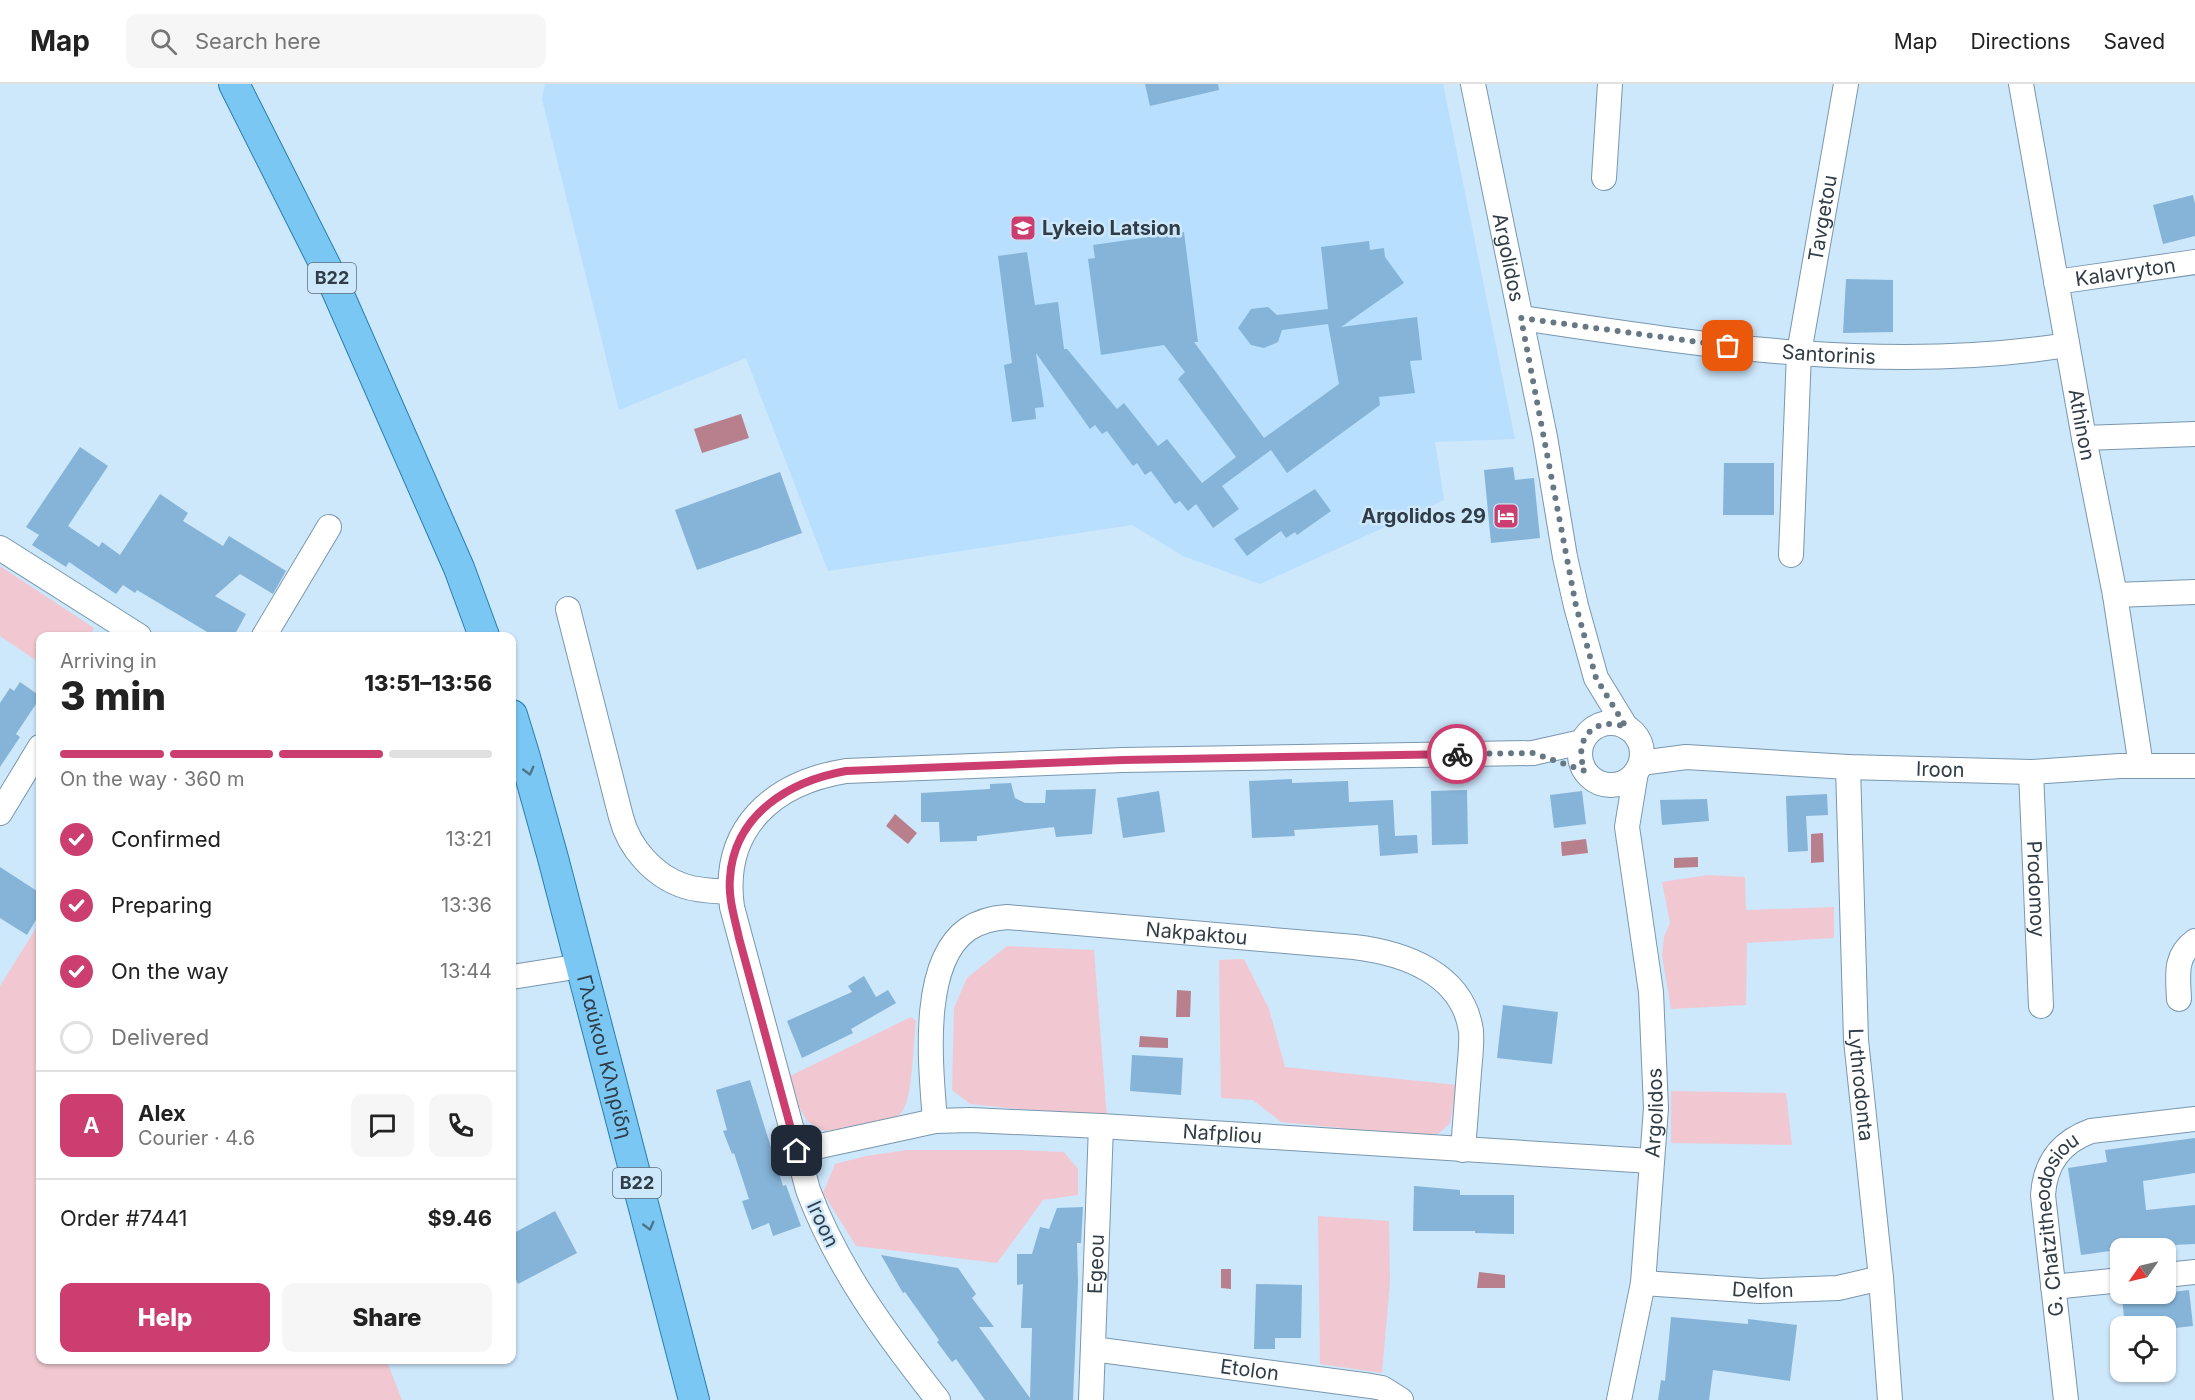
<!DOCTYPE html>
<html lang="en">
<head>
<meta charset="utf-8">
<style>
	body { margin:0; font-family:Inter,sans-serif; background:#f6f6f6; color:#222; height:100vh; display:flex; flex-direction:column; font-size:22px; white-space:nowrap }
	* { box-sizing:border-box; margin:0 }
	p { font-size:20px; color:#767676 }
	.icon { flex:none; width:33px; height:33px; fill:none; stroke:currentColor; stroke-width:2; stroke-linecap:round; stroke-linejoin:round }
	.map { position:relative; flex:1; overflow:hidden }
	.side { position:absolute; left:36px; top:548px; width:480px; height:732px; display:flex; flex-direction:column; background:#fff; border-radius:12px; box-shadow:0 2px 4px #0004 }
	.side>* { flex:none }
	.needle { width:39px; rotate:236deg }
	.tools { position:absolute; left:2110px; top:1154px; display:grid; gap:12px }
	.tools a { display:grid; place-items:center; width:66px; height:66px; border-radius:12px; background:#fff; box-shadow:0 2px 4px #0004; font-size:30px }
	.pin { position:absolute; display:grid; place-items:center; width:51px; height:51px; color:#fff; margin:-26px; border-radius:12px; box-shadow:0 3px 9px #0006 }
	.courier { position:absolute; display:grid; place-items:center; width:60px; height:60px; margin:-30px; border:4px solid #cb3e6f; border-radius:50%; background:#fff; color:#222; box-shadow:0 2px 8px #0007 }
	.headline em { font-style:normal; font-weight:800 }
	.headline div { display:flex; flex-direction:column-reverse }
	.headline { display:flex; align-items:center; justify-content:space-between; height:102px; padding:0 24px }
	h1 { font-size:39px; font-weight:800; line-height:45px }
	.bar { display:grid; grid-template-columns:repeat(4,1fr); gap:9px 6px; align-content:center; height:72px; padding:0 24px }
	.bar i { height:8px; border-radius:4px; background:#e0e0e0 }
	.bar .active { background:#cb3e6f }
	.bar p { grid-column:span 4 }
	.line { display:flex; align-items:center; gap:15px; padding:0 24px; border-top:2px solid #e0e0e0 }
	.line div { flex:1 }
	.round { display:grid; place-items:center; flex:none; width:63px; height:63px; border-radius:12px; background:#f6f6f6 }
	ol { padding:0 24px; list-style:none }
	li { display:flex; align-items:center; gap:18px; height:66px }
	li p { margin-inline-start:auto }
	li .icon { padding:6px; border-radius:50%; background:#cb3e6f; color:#fff; stroke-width:4 }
	li:last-child { color:#767676 }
	li i { width:33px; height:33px; border:3px solid #e0e0e0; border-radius:50% }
	.primary-button { display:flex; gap:12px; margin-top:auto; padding:12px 24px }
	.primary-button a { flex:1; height:69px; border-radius:12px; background:#cb3e6f; color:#fff; font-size:24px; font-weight:800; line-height:69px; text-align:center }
	.primary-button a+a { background:#f6f6f6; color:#222 }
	header { display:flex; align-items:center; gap:36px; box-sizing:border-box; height:84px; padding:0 30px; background:#fff; border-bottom:2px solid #e0e0e0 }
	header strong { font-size:28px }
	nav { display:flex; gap:33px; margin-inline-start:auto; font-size:21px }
	.search { width:420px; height:54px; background:#f6f6f6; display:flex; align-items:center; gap:15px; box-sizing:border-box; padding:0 21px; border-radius:12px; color:#767676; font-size:22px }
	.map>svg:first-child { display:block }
	.built { fill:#b8dffd }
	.green { fill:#f1c8d1 }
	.water { fill:#b8808d }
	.building { fill:#85b4d8 }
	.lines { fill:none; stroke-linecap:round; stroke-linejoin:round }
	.minor-casing { stroke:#7997ae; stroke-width:26 }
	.major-casing { stroke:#287eb1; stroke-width:32 }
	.minor { stroke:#fff; stroke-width:24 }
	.major { stroke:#7bc7f3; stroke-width:30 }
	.oneway { stroke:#4e748b }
	.done { stroke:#677885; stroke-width:6; stroke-dasharray:0 10.8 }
	.route { stroke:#cb3e6f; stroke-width:8 }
	.labels { text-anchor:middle; stroke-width:5; stroke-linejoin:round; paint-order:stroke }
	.shield { fill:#cde7fb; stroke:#5f6f7c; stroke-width:1.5 }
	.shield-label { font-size:18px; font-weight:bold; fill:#303c46 }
	.street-label { font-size:20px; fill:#303c46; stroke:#cde7fb }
	.poi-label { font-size:20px; font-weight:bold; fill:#303c46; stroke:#cde7fb; text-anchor:start }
</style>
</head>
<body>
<header>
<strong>Map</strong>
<div class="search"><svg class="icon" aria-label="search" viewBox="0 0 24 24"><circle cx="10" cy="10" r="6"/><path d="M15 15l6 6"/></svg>Search here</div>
<nav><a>Map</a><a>Directions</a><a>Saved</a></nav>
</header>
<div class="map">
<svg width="2195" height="1316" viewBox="0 0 2195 1316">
	<rect width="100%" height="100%" fill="#cde7fb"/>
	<!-- built -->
	<path class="built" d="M545 0H1443L1515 355 1435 358 1444 416 1260 500 1183 472 1132 441 828 487 746 274 619 326 542 15Z"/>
	<!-- green -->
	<g class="green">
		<path d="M0 482 94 544 90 552H40V579L0 552Z"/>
		<path d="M1708 791 1745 793 1746 826 1834 823V854L1747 859 1746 921 1671 925 1662 871 1664 853 1670 839 1662 798Z"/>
		<path d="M40 838V1275H386L402 1316H0V902Z"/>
		<path d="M1007 862 1094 866 1107 1034 970 1020 952 1006 954 924 967 894Z"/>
		<path d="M1244 875 1269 925 1285 983 1457 1001 1450 1039 1438 1050 1413 1051 1281 1038 1253 1016 1221 1014 1219 876Z"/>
		<path d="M911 933 916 937C913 957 913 1017 901 1029 888 1042 842 1044 824 1047L807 1037 794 1015 790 992Z"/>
		<path d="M1671 1007 1786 1009 1792 1061 1671 1059Z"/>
		<path d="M907 1066H1020L1064 1068 1078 1085V1111L1043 1116 997 1179 856 1162 823 1109 835 1080 866 1072Z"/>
		<path d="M1318 1132 1389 1137 1390 1198 1382 1289 1320 1280Z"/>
	</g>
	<!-- water -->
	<g class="water">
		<path d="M741 330 749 354 702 369 694 345Z"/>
		<path d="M895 730 917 749 908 760 886 742Z"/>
		<path d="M1823 749 1824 778 1811 779V750Z"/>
		<path d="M1586 755 1588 769 1562 772 1561 758Z"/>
		<path d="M1698 773V783L1674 784V774Z"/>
		<path d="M1177 906 1191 907 1190 933H1176Z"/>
		<path d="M1140 952 1168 954V964L1139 963Z"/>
		<path d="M1221 1185H1231V1205L1221 1204Z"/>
		<path d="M1479 1188 1505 1191V1204H1477Z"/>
	</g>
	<!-- building -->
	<g class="building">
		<path d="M1145 0H1218L1219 6 1150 22Z"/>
		<path d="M2193 111 2195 120V152L2163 160 2153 121Z"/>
		<path d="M1184 148 1198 258H1194L1264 354 1339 300 1328 240 1282 246 1278 258 1264 264 1251 261 1238 244 1251 225 1268 223 1277 231 1328 225 1321 163 1369 157 1370 166 1384 164 1385 173 1404 199 1341 243 1417 233 1422 276 1410 277 1415 309 1379 313 1380 321 1287 389 1271 366 1222 402 1239 425 1213 444 1196 420 1188 427 1180 417 1175 420 1151 387 1145 391 1137 379 1133 382 1107 347 1102 350 1095 341 1090 345 1036 269 1044 323 1035 324 1036 335 1012 338 1004 281 1012 279 998 172 1027 168 1035 221 1058 218 1064 265H1067L1117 325 1124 319 1158 362 1167 355 1202 399 1236 373 1178 295 1185 288 1164 261 1101 271 1088 175 1095 174 1093 161Z"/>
		<path d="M1846 195 1893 196V248L1843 249Z"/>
		<path d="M80 363 108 382 68 442 99 463 102 458 120 471 160 410 188 429 183 437 223 462 229 452 286 487 273 510 240 490 215 512 246 530 234 552H214L137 506 135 509 123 501 116 510 69 478 66 483 32 461 39 451 26 443Z"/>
		<path d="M1724 379H1774V431H1723Z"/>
		<path d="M1513 383 1515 396 1534 394 1540 454 1491 459 1484 386Z"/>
		<path d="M780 388 802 449 697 486 675 426Z"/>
		<path d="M1315 405 1331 427 1297 451 1295 448 1286 454 1281 447 1247 472 1234 455Z"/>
		<path d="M20 598 40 612V614L16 650 20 653 0 683V619L10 604 14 607Z"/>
		<path d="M1292 695V699L1348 697 1349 718 1393 716 1395 752 1417 751 1418 769 1380 772 1378 741 1294 746 1295 752 1252 754 1249 697Z"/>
		<path d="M1011 699 1015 714 1025 719H1045L1046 706 1096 705 1092 750 1056 753 1054 743 977 752V757L940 758 939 738H921V709L990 705V700Z"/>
		<path d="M1467 706 1468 760 1432 761 1431 707Z"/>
		<path d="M1159 707 1165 748 1123 754 1117 714Z"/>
		<path d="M1582 707 1586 740 1554 744 1550 711Z"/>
		<path d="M1827 710 1828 731 1806 732 1808 767 1788 768 1786 712Z"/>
		<path d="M1707 715 1709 737 1662 741 1660 716Z"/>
		<path d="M0 783 40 809V829L27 851 0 834Z"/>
		<path d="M864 892 876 913 888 906 896 919 851 945 853 949 802 974 787 937 852 908 848 902Z"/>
		<path d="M1503 921 1558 928 1552 980 1497 974Z"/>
		<path d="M1132 971 1183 974 1181 1011 1130 1007Z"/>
		<path d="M750 996 783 1102 786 1101 801 1142 773 1152 769 1139 752 1146 742 1117 749 1115 734 1069 732 1070 723 1047 727 1046 716 1006Z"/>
		<path d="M2195 1054V1089L2143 1097 2146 1126 2195 1121V1160L2109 1164 2110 1167 2081 1171 2068 1084 2107 1078 2105 1066Z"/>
		<path d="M1414 1102 1460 1106V1111H1514V1150L1475 1149V1147H1413Z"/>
		<path d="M1083 1123 1081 1159H1077L1078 1199 1073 1316H985L956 1275 952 1278 937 1258 939 1256 905 1208 903 1209 881 1171 958 1184 976 1210 972 1214 994 1243H979L1030 1314 1032 1244H1021L1023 1200 1017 1201V1170H1032L1040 1143 1049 1145 1057 1124Z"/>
		<path d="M555 1127 577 1169 518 1200 512 1187V1150Z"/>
		<path d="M1256 1200 1302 1201 1301 1254H1275V1265H1254Z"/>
		<path d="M2189 1206 2193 1242 2166 1245V1242H2125L2122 1214Z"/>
		<path d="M1671 1233 1748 1240V1235L1797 1241 1790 1297 1713 1286 1709 1316H1658L1661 1296 1665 1297Z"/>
	</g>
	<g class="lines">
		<!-- minor casing -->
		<g class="minor-casing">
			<g id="minor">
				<path id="s1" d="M1473 0 1545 353 1565 473 1576 522 1596 594 1626 643"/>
				<path id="s2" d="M2021 0 2084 354 2115 511 2141 682"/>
				<path d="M1604 94 1610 0"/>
				<path id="s3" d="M2056 198 2195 178"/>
				<path id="s4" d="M1521 234C1701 261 1886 290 2067 261"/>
				<path d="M2084 354 2195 350"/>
				<path d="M0 464 139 552"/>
				<path id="s5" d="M1791 471 1799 269 1846 0"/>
				<path d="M2115 511 2195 508"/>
				<path d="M568 525 621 733C629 764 654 792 684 802 699 807 715 807 730 808"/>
				<path d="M264 552 329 443"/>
				<circle cx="1611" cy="670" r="31"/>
				<path id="s6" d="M1641 679 1686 673 1848 683 2031 688 2120 682H2195"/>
				<path id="s7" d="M1848 683 1856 956 1881 1194 1890 1316"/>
				<path id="s8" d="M2031 688 2041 922"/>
				<path d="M0 729 40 663"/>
				<path d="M512 893 581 882"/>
				<path d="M2179 915C2178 892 2174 872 2195 857"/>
				<path id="s9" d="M935 1037C931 984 919 879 968 845 980 837 993 834 1007 833L1354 863C1405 869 1463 890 1471 947 1472 961 1470 975 1469 988 1467 1014 1465 1040 1463 1066"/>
				<path id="s10" d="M797 1067 935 1037 971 1036 1101 1042 1651 1077"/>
				<path d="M2166 1191 2195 1188"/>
				<path id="s11" d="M1643 1199 1760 1207 1838 1204 1881 1194"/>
				<path d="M2053 1203 2121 1196"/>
				<path id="s12" d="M1093 1265 1371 1302 1382 1304 1401 1316"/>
				<path d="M938 1316C887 1251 837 1184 808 1106L732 823C721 744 773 699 846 687L1123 676 1533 669 1582 658"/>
				<path id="s13" d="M1091 1316 1101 1042"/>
				<path id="s14" d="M1619 1316 1643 1199 1656 1024 1651 908 1627 743 1636 688"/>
				<path id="s15" d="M2066 1316 2043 1111C2045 1079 2061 1058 2091 1047L2195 1035"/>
			</g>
		</g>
		<!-- major casing -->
		<g class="major-casing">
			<g id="major">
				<path d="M234 0 331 193 459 484 484 552"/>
				<path id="s16" d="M512 631 524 670 553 774 694 1316"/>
			</g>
		</g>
		<!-- minor -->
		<use href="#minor" class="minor"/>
		<!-- major -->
		<use href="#major" class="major"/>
	</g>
	<!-- one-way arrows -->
	<defs><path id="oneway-chevron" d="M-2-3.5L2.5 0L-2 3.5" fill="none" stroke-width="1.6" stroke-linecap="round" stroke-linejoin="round" transform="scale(1.5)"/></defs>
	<g class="oneway">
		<use href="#oneway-chevron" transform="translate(529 687) rotate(75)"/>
		<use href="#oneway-chevron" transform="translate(649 1142) rotate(75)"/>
	</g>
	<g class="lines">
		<!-- done -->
		<path class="done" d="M1457 670 1533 669 1585 687C1572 656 1594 631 1626 643L1596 594 1576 522 1521 234 1728 262"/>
		<!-- route -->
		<path class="route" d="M797 1067 739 854C735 835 728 814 730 794 734 730 790 697 846 687L1123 676 1457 670"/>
	</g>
	<!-- icons -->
	<defs>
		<g id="school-square" transform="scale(1.35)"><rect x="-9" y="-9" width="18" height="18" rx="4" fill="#cb3e6f" stroke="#cde7fb"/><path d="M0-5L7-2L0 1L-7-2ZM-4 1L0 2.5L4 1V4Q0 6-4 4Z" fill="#fff"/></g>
		<g id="hotel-square" transform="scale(1.35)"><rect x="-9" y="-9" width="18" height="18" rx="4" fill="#cb3e6f" stroke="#cde7fb"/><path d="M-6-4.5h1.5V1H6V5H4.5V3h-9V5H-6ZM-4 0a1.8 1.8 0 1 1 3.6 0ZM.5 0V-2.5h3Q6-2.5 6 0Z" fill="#fff"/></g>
	</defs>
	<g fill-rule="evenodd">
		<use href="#school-square" x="1023" y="144"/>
		<use href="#hotel-square" x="1506" y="432"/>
	</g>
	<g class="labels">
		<!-- shield labels -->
		<g class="shield">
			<rect x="308" y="179" width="48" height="30" rx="4.5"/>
			<rect x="613" y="1084" width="48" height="30" rx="4.5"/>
		</g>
		<g class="shield-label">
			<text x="332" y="200">B22</text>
			<text x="637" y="1105">B22</text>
		</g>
		<!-- street labels -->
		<g class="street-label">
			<text dy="7" stroke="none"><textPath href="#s5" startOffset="339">Tavgetou</textPath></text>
			<text dy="7" stroke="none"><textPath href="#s1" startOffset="177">Argolidos</textPath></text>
			<text dy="7" stroke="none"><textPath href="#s3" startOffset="70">Kalavryton</textPath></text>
			<text dy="7" stroke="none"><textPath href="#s4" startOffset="310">Santorinis</textPath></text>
			<text dy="7" stroke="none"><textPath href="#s2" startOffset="346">Athinon</textPath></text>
			<text dy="7" stroke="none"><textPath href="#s6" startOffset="300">Iroon</textPath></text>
			<text dy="7" stroke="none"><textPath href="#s8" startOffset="117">Prodomoy</textPath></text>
			<text dy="7" stroke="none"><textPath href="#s9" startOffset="434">Nakpaktou</textPath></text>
			<text dy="7" stroke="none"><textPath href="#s16" startOffset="354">Γλαύκου Κληρίδη</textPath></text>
			<text dy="7" stroke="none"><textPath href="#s7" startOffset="318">Lythrodonta</textPath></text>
			<text dy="7" stroke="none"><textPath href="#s14" startOffset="290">Argolidos</textPath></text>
			<text dy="7" stroke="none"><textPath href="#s10" startOffset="429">Nafpliou</textPath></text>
			<text transform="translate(823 1140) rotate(65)" y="7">Iroon</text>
			<text dy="7" stroke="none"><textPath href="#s15" startOffset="180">G. Chatzitheodosiou</textPath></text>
			<text dy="7" stroke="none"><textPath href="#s13" startOffset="136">Egeou</textPath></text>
			<text dy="7" stroke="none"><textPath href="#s11" startOffset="120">Delfon</textPath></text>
			<text dy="7" stroke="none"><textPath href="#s12" startOffset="158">Etolon</textPath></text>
		</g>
		<!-- poi labels -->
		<g class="poi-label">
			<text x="1042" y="151">Lykeio Latsion</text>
			<text x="1486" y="439" text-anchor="end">Argolidos 29</text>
		</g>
	</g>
</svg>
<div class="tools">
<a><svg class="needle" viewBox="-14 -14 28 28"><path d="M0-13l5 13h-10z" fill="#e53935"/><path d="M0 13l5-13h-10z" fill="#767676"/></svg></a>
<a><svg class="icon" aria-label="locate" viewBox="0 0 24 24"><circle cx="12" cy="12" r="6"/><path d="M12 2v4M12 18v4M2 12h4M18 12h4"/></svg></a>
</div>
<div class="pin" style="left:1728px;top:262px;background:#ea580c"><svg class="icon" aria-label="bag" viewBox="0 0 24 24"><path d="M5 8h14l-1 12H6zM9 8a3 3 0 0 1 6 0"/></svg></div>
<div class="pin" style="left:797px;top:1067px;background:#1f2937"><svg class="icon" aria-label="home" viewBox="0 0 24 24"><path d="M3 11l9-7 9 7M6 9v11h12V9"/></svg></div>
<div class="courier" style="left:1457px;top:670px"><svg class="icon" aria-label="bike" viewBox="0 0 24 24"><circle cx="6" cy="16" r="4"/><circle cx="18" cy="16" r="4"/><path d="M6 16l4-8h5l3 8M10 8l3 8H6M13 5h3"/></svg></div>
<section class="side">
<div class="headline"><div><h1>3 min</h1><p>Arriving in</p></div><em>13:51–13:56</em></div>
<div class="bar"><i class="active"></i><i class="active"></i><i class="active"></i><i></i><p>On the way · 360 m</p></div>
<ol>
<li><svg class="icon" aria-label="check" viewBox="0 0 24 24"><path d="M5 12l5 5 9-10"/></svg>Confirmed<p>13:21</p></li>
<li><svg class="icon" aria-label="check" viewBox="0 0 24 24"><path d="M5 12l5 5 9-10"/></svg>Preparing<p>13:36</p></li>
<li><svg class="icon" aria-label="check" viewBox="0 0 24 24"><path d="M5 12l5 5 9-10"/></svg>On the way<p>13:44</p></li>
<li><i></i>Delivered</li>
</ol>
<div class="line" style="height:108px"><b class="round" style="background:#cb3e6f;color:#fff">A</b><div><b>Alex</b><p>Courier · 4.6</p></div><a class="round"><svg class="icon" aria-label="chat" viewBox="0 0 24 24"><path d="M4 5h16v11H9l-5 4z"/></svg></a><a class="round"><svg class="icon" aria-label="phone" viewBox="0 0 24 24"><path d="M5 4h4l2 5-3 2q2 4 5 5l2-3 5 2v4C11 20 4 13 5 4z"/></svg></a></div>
<div class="line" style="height:78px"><div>Order #7441</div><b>$9.46</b></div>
<div class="primary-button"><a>Help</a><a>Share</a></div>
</section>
</div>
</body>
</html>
